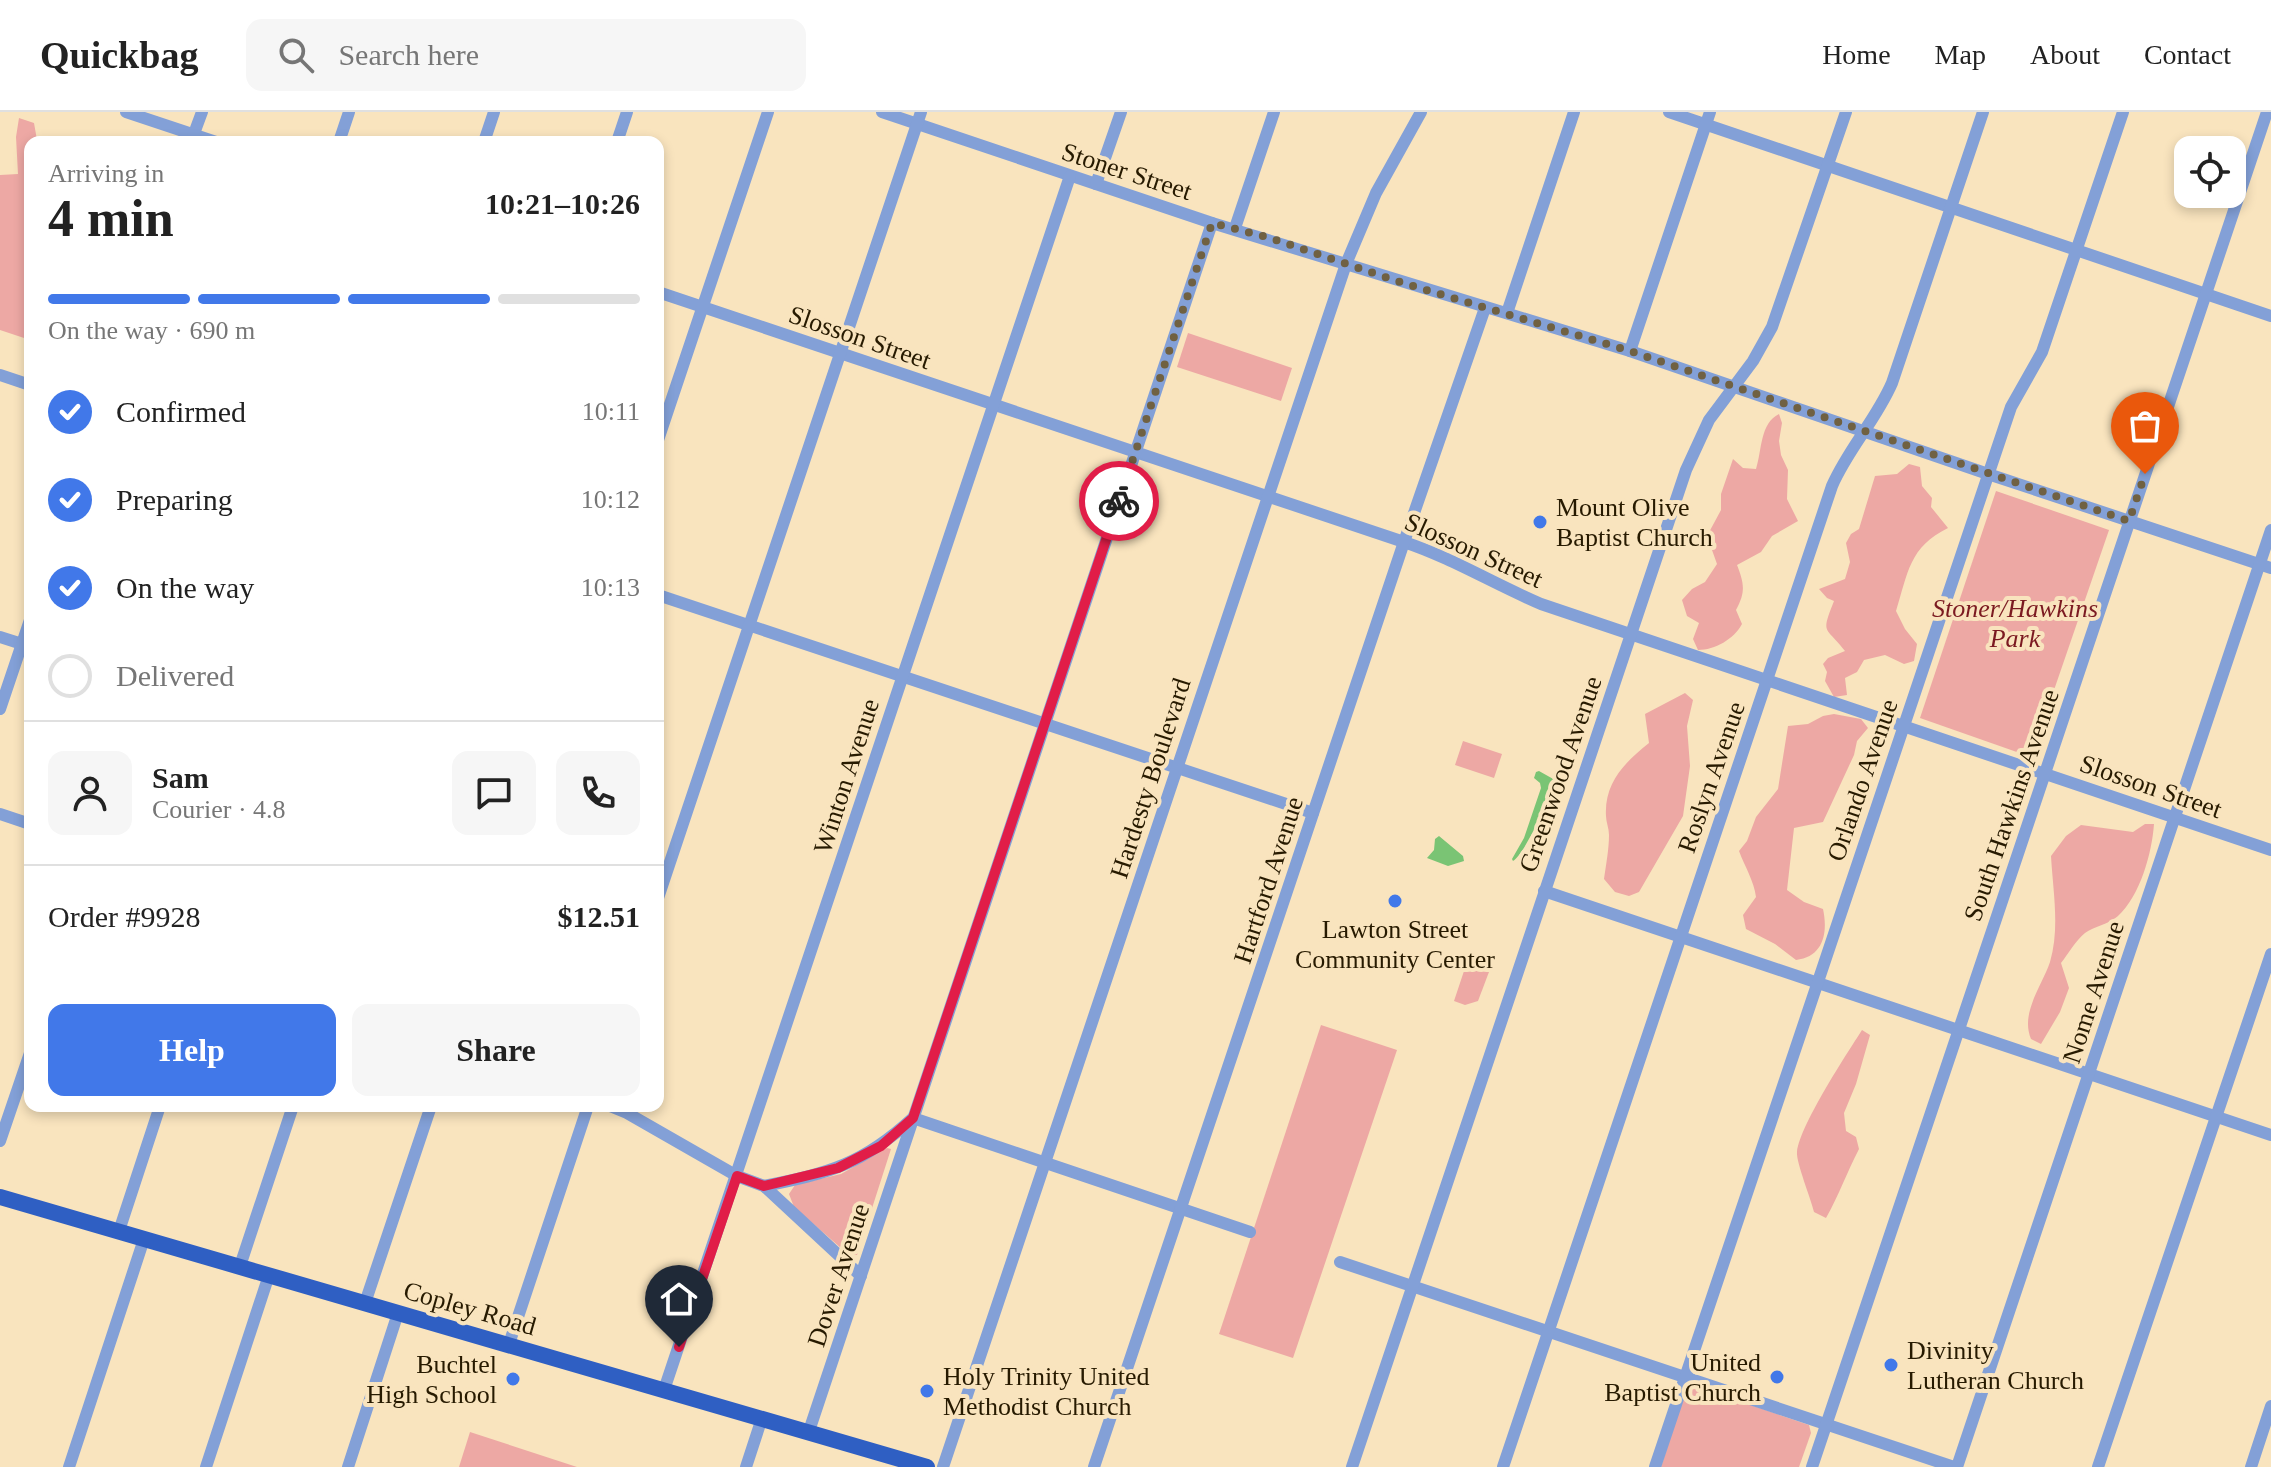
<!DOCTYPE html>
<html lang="en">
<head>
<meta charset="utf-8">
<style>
	body { margin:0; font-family:Georgia,serif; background:#f6f6f6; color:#222; height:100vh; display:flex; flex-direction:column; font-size:30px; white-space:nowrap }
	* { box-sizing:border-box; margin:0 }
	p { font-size:26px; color:#767676 }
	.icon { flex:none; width:44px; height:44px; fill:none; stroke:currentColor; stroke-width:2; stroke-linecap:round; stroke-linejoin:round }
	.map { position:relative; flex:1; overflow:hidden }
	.side { position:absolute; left:24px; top:24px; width:640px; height:976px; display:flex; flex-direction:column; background:#fff; border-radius:16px; box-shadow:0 4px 12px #0003 }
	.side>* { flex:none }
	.fabs { position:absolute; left:2174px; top:24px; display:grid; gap:16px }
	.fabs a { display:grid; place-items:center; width:72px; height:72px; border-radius:16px; background:#fff; box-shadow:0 4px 12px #0003; font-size:40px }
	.pin { position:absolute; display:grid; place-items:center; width:68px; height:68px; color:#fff; margin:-82px -34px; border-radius:50% 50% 50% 0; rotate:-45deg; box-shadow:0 0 8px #0007 }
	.pin .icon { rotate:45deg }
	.courier { position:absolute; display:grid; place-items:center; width:80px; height:80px; margin:-40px; border:6px solid #e11d48; border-radius:50%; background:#fff; color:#222; box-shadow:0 2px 10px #0007 }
	.head em { font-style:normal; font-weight:600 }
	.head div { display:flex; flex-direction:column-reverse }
	.head { display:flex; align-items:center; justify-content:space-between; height:136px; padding:0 24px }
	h1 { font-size:52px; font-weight:600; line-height:60px }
	.bar { display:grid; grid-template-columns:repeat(4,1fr); gap:12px 8px; align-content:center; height:96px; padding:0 24px }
	.bar i { height:10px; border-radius:6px; background:#e0e0e0 }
	.bar .selected { background:#4178e9 }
	.bar p { grid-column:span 4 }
	.line { display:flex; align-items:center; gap:20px; padding:0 24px; border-top:2px solid #e0e0e0 }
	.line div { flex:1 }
	.round { display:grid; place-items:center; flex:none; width:84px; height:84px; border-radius:16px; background:#f6f6f6 }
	ol { padding:0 24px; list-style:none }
	li { display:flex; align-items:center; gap:24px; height:88px }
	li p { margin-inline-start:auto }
	li .icon { padding:8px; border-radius:50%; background:#4178e9; color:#fff; stroke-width:4 }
	li:last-child { color:#767676 }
	li i { width:44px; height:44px; border:4px solid #e0e0e0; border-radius:50% }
	.primary-button { display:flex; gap:16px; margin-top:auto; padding:16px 24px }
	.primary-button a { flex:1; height:92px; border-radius:16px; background:#4178e9; color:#fff; font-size:32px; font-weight:600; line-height:92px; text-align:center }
	.primary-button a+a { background:#f6f6f6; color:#222 }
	header { display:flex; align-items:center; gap:48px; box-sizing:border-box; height:112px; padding:0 40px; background:#fff; border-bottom:2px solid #e0e0e0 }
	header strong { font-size:38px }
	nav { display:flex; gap:44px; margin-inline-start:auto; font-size:28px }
	.search { width:560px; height:72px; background:#f6f6f6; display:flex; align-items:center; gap:20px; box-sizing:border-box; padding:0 28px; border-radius:16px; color:#767676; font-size:30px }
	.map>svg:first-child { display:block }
	.green { fill:#eda8a4 }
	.water { fill:#7ac474 }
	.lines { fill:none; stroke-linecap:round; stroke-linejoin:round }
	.minor { stroke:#83a0d7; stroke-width:12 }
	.major { stroke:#2f5fc3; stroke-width:16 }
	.done { stroke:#706142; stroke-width:8; stroke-dasharray:0 14.4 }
	.route { stroke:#e11d48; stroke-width:10 }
	.poi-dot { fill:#4178e9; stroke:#f9e4be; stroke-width:3 }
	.labels { text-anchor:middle; stroke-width:8; stroke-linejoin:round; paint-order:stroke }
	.street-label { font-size:26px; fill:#271a00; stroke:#f9e4be }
	.poi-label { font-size:26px; fill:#271a00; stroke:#f9e4be; text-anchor:start }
	.park-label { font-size:26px; font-style:italic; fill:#7b1a21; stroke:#f9e4be }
</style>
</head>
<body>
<header>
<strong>Quickbag</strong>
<div class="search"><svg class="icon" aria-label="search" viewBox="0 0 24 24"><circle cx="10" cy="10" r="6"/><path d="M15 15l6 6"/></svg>Search here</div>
<nav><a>Home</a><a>Map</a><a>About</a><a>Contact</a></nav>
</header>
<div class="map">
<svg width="2271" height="1355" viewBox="0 0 2271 1355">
	<rect width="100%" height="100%" fill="#f9e4be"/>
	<!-- green -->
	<g class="green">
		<path d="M19 6 34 11 37 28 30 30V228L0 218V63L18 62 16 25Z"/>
		<path d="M1188 221 1292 256 1281 289 1177 255Z"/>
		<path d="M1779 302 1782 311 1779 329 1781 343 1788 358 1787 387 1798 409 1772 424 1761 440 1737 453C1744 471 1746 480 1736 498L1742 512C1734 527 1715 538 1698 538L1693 527 1699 511 1687 504 1682 488 1692 477 1705 470 1717 452 1707 424 1721 398V382L1733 347 1743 356 1756 357C1762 338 1760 311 1779 302Z"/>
		<path d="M1909 352 1920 355 1922 374 1932 386 1931 395 1948 416C1909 435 1908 461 1896 499L1905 517 1917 532 1914 549 1904 552 1885 543 1864 548 1857 560 1845 566 1847 583 1834 585 1825 569 1827 560 1823 552 1828 546 1845 539C1826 514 1820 524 1834 489L1827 486 1819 477 1845 467 1850 450 1846 431 1851 422 1859 417 1875 364 1897 362Z"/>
		<path d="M1996 379 2109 418 2031 645 1920 606Z"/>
		<path d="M1685 581 1693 588 1687 614 1690 654 1683 704 1639 780 1629 784 1615 780 1604 767C1606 753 1609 737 1609 723 1609 716 1606 710 1606 704 1604 671 1625 650 1649 631L1645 602Z"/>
		<path d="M1834 602 1861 607 1868 616 1857 629 1854 643 1823 710 1794 716 1787 778 1804 790 1823 797C1828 820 1824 845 1796 848L1775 832 1746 817 1743 803 1756 785C1754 769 1745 755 1739 739L1747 729 1756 705 1778 677 1788 614 1808 612 1823 604Z"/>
		<path d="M1463 629 1502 642 1494 666 1455 653Z"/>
		<path d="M2145 712H2154C2152 741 2140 784 2118 804 2108 813 2094 814 2085 821 2076 828 2068 842 2061 851L2069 876 2060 900 2041 932 2031 927C2020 901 2042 874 2050 850 2060 816 2053 779 2051 744L2066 724 2081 713 2133 720Z"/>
		<path d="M1469 844 1492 852 1478 889 1465 893 1454 889Z"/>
		<path d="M1321 913 1397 938 1293 1246 1219 1222Z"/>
		<path d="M1862 918 1870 923 1856 972 1844 1001 1846 1019 1856 1025 1859 1037C1847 1060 1839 1083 1826 1106L1814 1100C1811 1087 1796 1050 1797 1040 1800 1013 1846 943 1862 918Z"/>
		<path d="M887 1036 891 1037 857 1143H849L794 1095 789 1082 795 1073 841 1062Z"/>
		<path d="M1695 1274 1809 1313 1811 1321 1799 1355H1661L1686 1277Z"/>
		<path d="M470 1320 577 1355H459Z"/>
	</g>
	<!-- water -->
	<g class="water">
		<path d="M1539 659 1555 668C1549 686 1527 739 1513 749L1512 747 1524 726 1541 676 1540 671 1534 666 1536 660Z"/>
		<path d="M1439 724 1463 744 1464 749 1448 754 1427 746 1434 738 1435 727Z"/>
	</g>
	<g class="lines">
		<!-- minor -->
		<g class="minor">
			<path d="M126 0 216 30"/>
			<path d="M882 0 1212 111 1630 239 1988 362 2271 456"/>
			<path d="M1669 0 2271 204"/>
			<path d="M192 27 202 0"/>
			<path d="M339 30 349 0"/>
			<path d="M484 30 494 0"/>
			<path d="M617 30 627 0"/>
			<path d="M1096 72 1121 0"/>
			<path d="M1235 116 1274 0"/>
			<path d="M658 180 1404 430C1452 446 1494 472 1541 492L2271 738"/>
			<path d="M1507 201 1574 0"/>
			<path d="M1630 239 1710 0"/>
			<path d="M0 263 30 273"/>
			<path d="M658 328 768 0"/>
			<path d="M658 483 1313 701"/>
			<path d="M0 525 22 532"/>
			<path d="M0 597 30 508"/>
			<path d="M0 702 30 712"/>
			<path d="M1544 779 2271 1023"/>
			<path d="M658 786 921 0"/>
			<path d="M610 994 627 1001 737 1064 764 1074 861 1164"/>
			<path d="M0 1029 30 941"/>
			<path d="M764 1074C830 1061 863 1052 913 1006L1250 1120"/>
			<path d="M119 1119 160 994"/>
			<path d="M1340 1150 1954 1355"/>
			<path d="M240 1154 293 994"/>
			<path d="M365 1191 431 994"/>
			<path d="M509 1232 588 994"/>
			<path d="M664 1278 1070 64"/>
			<path d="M809 1319 1212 111"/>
			<path d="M69 1355 144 1127"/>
			<path d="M206 1355 269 1163"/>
			<path d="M348 1355 398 1201"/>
			<path d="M746 1355 762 1306"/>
			<path d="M943 1355 1346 152 1376 81 1421 0"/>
			<path d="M1094 1355 1404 430 1485 196"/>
			<path d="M1352 1355 1686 358 1709 308 1753 249 1772 215 1846 0"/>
			<path d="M1503 1355 1832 374C1848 337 1876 308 1892 271L1983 0"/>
			<path d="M1655 1355 2011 295 2042 240 2123 0"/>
			<path d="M1812 1355 2267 0"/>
			<path d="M1957 1355 2271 418"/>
			<path d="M2098 1355 2271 842"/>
			<path d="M2251 1355 2271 1294"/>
		</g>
		<!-- major -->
		<path class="major" d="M0 1085 927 1355"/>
	</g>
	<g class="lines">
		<!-- done -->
		<path class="done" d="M1119 389 1212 111 1267 125 1403 171 1630 239 2129 409 2145 362"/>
		<!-- route -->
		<path class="route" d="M679 1235 737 1064 764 1074 838 1056 881 1034 913 1006 1119 389"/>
	</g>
	<!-- markers -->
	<g class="poi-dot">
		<circle cx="1540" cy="410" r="8"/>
		<circle cx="1395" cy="789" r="8"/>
		<circle cx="1891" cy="1253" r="8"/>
		<circle cx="1777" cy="1265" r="8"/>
		<circle cx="513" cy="1267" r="8"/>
		<circle cx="927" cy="1279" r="8"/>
	</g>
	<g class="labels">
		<!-- street labels -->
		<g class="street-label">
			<text transform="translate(1127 59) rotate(18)" y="9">Stoner Street</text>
			<text transform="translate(860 225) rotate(19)" y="9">Slosson Street</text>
			<text transform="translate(1474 438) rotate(24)" y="9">Slosson Street</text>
			<text transform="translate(1560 662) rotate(-71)" y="9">Greenwood Avenue</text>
			<text transform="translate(846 664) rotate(-72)" y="9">Winton Avenue</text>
			<text transform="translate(1711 665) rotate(-71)" y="9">Roslyn Avenue</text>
			<text transform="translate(1150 666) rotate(-72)" y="9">Hardesty Boulevard</text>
			<text transform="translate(1862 668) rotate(-71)" y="9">Orlando Avenue</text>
			<text transform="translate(2151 674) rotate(19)" y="9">Slosson Street</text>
			<text transform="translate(2011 693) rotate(-71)" y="9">South Hawkins Avenue</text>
			<text transform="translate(1268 768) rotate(-72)" y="9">Hartford Avenue</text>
			<text transform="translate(2093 880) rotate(-72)" y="9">Nome Avenue</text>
			<text transform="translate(838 1163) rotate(-72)" y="9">Dover Avenue</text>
			<text transform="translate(470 1196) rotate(16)" y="9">Copley Road</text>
		</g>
		<!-- poi labels -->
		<g class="poi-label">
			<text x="1556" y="404">Mount Olive<tspan x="1556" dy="30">Baptist Church</tspan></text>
			<text x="1395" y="826" text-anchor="middle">Lawton Street<tspan x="1395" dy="30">Community Center</tspan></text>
			<text x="1907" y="1247">Divinity<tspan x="1907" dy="30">Lutheran Church</tspan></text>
			<text x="1761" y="1259" text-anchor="end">United<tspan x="1761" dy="30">Baptist Church</tspan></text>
			<text x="497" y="1261" text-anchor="end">Buchtel<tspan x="497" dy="30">High School</tspan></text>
			<text x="943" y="1273">Holy Trinity United<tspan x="943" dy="30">Methodist Church</tspan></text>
		</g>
		<!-- park labels -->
		<g class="park-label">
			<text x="2015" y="505">Stoner/Hawkins<tspan x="2015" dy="30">Park</tspan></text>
		</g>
	</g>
</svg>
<div class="fabs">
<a><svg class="icon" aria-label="locate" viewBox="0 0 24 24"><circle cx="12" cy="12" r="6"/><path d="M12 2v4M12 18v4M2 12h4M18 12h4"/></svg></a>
</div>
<div class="pin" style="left:2145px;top:362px;background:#ea580c"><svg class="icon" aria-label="bag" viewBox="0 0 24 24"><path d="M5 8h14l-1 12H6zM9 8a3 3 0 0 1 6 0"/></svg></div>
<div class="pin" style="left:679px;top:1235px;background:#1f2937"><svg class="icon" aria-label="home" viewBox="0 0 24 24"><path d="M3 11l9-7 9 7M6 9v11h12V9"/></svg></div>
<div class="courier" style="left:1119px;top:389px"><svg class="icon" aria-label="bike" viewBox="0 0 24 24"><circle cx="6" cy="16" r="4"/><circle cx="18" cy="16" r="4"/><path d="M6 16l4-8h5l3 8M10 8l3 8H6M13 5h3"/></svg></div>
<section class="side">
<div class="head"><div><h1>4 min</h1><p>Arriving in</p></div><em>10:21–10:26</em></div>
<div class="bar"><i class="selected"></i><i class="selected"></i><i class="selected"></i><i></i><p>On the way · 690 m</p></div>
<ol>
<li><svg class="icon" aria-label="check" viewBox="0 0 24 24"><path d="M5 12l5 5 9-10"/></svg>Confirmed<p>10:11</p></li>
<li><svg class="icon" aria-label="check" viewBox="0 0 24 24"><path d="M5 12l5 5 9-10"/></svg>Preparing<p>10:12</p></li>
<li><svg class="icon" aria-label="check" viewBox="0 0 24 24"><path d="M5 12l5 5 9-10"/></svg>On the way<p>10:13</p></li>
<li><i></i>Delivered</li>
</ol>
<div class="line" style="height:144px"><a class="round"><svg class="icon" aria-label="person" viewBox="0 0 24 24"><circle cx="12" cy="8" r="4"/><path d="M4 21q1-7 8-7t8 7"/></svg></a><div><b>Sam</b><p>Courier · 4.8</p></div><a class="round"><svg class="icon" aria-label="chat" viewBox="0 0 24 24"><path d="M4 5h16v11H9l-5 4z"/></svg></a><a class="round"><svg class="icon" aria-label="phone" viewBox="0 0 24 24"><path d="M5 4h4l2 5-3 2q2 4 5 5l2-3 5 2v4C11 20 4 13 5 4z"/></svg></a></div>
<div class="line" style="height:104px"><div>Order #9928</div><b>$12.51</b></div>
<div class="primary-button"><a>Help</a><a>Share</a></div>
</section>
</div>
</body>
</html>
